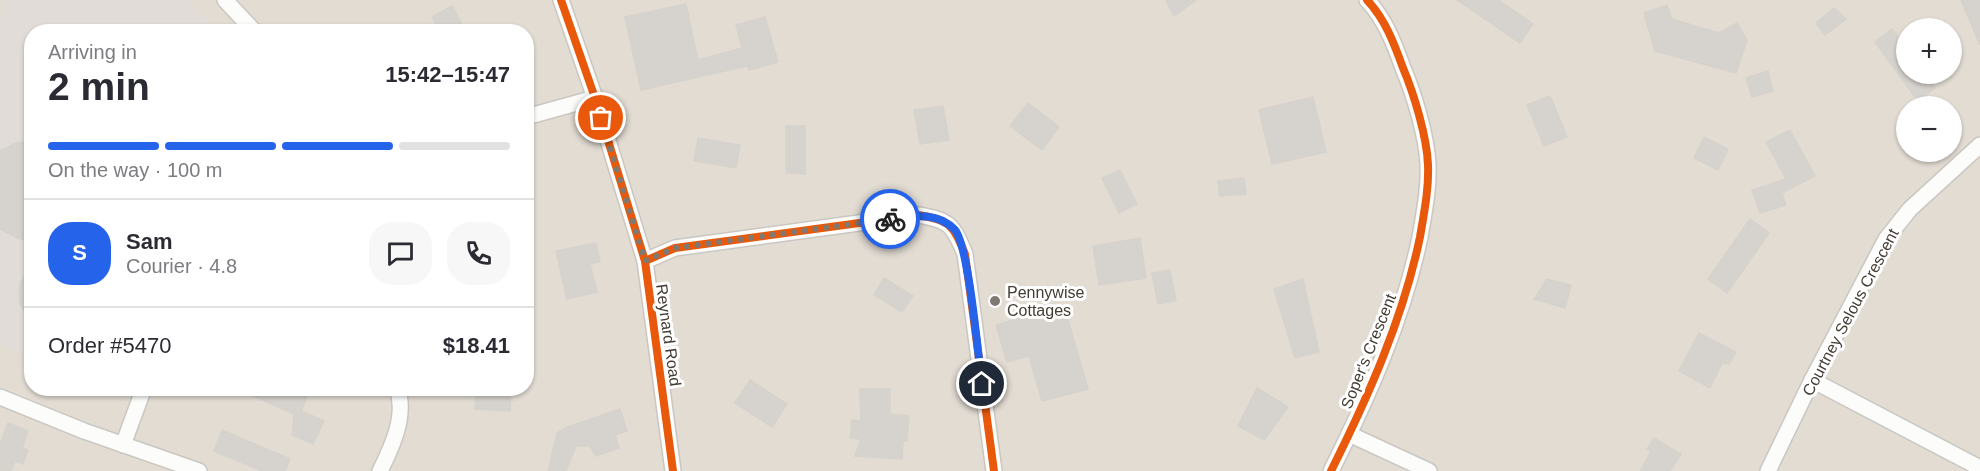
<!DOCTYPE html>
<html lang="en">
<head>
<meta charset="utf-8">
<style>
	body { margin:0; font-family:Arial,sans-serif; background:#f7f7f7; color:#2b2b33; height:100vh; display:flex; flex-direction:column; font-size:22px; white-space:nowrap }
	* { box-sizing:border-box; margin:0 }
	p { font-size:20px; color:#7c7c81 }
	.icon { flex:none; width:33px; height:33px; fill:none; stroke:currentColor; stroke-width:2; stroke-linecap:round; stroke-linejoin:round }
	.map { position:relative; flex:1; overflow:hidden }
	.sheet { position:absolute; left:24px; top:24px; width:510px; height:372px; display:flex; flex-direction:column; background:#fff; border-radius:24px; box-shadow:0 2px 4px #0004 }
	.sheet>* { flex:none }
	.tools { position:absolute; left:1896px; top:18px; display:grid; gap:12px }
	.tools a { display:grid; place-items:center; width:66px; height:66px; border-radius:50%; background:#fff; box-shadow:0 2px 4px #0004; font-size:30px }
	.pin { position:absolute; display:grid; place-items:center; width:51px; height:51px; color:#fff; margin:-26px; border:3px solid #fff; border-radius:50%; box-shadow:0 2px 6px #0007 }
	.courier { position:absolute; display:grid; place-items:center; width:60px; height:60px; margin:-30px; border:4px solid #2563eb; border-radius:50%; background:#fff; color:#222; box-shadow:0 2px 8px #0007 }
	.summary em { font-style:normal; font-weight:700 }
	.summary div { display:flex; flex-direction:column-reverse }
	.summary { display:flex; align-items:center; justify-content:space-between; height:102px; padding:0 24px }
	h1 { font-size:39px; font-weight:700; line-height:45px }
	.bar { display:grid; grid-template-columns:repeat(4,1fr); gap:9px 6px; align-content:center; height:72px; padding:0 24px }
	.bar i { height:8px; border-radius:4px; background:#e1e1e2 }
	.bar .selected { background:#2563eb }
	.bar p { grid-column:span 4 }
	.line { display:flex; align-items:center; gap:15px; padding:0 24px; border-top:2px solid #e1e1e2 }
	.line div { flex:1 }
	.round { display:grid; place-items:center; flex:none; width:63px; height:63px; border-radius:24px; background:#f7f7f7 }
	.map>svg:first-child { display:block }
	.residential { fill:#e2dcd3; fill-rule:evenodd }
	.industrial { fill:#e1dcd7 }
	.building { fill:#d6d2cd; stroke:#d6d2cc; stroke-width:1.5 }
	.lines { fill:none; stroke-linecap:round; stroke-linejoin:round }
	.minor-casing { stroke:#cac7c2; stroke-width:18 }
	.minor { stroke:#fcfcfb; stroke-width:15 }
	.cycleway-casing { stroke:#fff; stroke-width:11 }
	.cycleway { stroke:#e8590c; stroke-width:8 }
	.done { stroke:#7f7972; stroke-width:6; stroke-dasharray:0 10.8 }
	.route { stroke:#2563eb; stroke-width:8 }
	.poi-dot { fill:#7f7972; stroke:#fff; stroke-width:2 }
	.labels { text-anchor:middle; stroke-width:6; stroke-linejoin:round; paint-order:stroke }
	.poi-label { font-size:16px; fill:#433c33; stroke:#fff; text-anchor:start }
	.street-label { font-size:16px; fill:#433c33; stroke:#fff }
</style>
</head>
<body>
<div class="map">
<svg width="1980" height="471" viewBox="0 0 1980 471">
	<rect width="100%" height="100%" fill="#eeebe6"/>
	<!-- residential -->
	<path class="residential" d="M0 0H1980V471H0ZM1906 28H1952V74H1906ZM32 32H526V388H32ZM1906 106H1952V152H1906Z"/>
	<!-- industrial -->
	<path class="industrial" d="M9 0H185L219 31 32 32 31 357 0 345V21Z"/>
	<!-- building -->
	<g class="building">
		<path d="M1166 0H1196L1174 16Z"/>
		<path d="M1457 0H1498L1533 24 1520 43Z"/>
		<path d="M1961 0H1980V45Z"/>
		<path d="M686 4 698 60 742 48 736 25 765 17 778 62 749 70 747 66 641 90 625 17Z"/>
		<path d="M1667 5 1672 19 1719 33 1737 23 1747 40 1736 73 1655 51 1644 13Z"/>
		<path d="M452 6 466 32H440L432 17Z"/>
		<path d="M1834 8 1846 19 1825 35 1816 23Z"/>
		<path d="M1892 29 1906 49V74H1925L1935 88 1918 101 1875 42Z"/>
		<path d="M1768 71 1773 91 1752 97 1746 78Z"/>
		<path d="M1550 96 1567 137 1544 146 1527 105Z"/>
		<path d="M1313 97 1326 152 1272 164 1259 110Z"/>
		<path d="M1028 103 1059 127 1042 150 1010 126Z"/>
		<path d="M943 106 949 140 920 144 914 110Z"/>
		<path d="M786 126H805V174L786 173Z"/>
		<path d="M1790 130 1815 176 1782 193 1786 205 1760 213 1752 190 1786 179 1766 142Z"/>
		<path d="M1704 137 1728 149 1718 170 1694 158Z"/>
		<path d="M698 138 740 145 736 168 694 161Z"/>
		<path d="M32 141V240L19 239 0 229V151L16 143Z"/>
		<path d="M1120 170 1137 204 1119 213 1102 178Z"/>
		<path d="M1244 178 1246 194 1220 196 1218 181Z"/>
		<path d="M1750 219 1769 233 1727 293 1708 279Z"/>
		<path d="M1140 238 1146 278 1099 285 1093 246Z"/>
		<path d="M596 243 600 262 590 264 597 292 567 299 556 251Z"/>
		<path d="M32 261V323L20 304 19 294 20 284Z"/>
		<path d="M1170 270 1176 301 1158 304 1152 273Z"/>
		<path d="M884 278 913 296 902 312 874 295Z"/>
		<path d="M1303 279 1319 352 1295 358 1274 289Z"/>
		<path d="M1547 279 1571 285 1565 308 1534 299Z"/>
		<path d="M1064 306 1088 389 1042 401 1029 356 1007 362 996 325Z"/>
		<path d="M1699 333 1736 352 1729 364 1722 363 1710 388 1679 371Z"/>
		<path d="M750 380 787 404 772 427 735 403Z"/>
		<path d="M235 388H311L301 411 324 421 313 444 292 435 294 414Z"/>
		<path d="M476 388H511L510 411 475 409Z"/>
		<path d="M1257 388 1288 407 1264 440 1238 426Z"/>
		<path d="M860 389H890V414L909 416 907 441H903L902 459 855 456 861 439 850 438 852 420 861 421Z"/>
		<path d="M620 409 627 431 615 435 619 448 596 456 590 446H576L566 471H548L557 433 565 428Z"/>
		<path d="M8 423 28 431 22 448 28 450 23 464 15 461 11 471H0V445Z"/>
		<path d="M222 430 290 459 285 471H262L214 451Z"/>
		<path d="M1654 438 1681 454 1670 471H1640L1651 452 1647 449Z"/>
	</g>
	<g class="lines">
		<!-- minor casing -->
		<g class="minor-casing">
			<g id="minor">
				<path d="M225 0 255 32"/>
				<path d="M561 0 595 98 645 261 673 471"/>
				<path d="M526 117 595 98"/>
				<path d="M645 261 675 248 918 215C950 220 953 225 965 254L994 471"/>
				<path d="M1812 380 1980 468"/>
				<path d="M0 397 84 431 199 471"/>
				<path d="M1349 434 1429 471"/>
				<path d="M123 445 144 388"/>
				<path d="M380 471C392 447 407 415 397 388"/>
				<path d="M1331 471C1368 397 1403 319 1420 237 1424 213 1429 189 1428 165 1427 137 1414 94 1403 68 1394 43 1385 19 1367 0"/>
				<path d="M1768 471 1812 380 1886 239 1910 209 1980 145"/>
			</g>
		</g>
		<!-- minor -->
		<use href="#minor" class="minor"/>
		<!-- cycleway casing -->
		<g class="cycleway-casing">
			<g id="cycleway">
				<path d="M561 0 595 98 645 261 673 471"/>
				<path d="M645 261 675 248 918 215C950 220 953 225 965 254L994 471"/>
				<path d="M1331 471C1368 397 1403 319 1420 237 1424 213 1429 189 1428 165 1427 137 1414 94 1403 68 1394 43 1385 19 1367 0"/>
			</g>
		</g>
		<!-- cycleway -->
		<use href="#cycleway" class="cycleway"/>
	</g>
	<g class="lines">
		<!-- done -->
		<path class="done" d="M601 118 645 261 675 248 890 219"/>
		<!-- route -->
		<path class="route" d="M890 219C912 216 938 211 955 230 969 247 978 357 982 384"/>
	</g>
	<!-- markers -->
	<circle class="poi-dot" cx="995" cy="301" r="6"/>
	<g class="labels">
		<!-- poi labels -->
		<g class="poi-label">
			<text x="1007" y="298">Pennywise<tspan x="1007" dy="18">Cottages</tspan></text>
		</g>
		<!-- street labels -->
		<g class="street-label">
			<text transform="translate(1850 312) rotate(-62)" y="6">Courtney Selous Crescent</text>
			<text transform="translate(669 335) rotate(82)" y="6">Reynard Road</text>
			<text transform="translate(1368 351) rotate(-68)" y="6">Soper's Crescent</text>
		</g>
	</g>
</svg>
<div class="tools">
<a>+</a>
<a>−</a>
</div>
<div class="pin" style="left:601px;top:118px;background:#ea580c"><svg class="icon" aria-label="bag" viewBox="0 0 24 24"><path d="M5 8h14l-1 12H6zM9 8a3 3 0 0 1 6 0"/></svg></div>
<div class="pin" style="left:982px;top:384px;background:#1f2937"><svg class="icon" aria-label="home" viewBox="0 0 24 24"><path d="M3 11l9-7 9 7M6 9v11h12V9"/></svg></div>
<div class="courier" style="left:890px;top:219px"><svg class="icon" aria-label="bike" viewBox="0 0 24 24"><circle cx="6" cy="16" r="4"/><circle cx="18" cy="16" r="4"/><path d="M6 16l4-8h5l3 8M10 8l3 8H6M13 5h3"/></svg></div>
<section class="sheet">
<div class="summary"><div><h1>2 min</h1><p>Arriving in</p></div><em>15:42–15:47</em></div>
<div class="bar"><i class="selected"></i><i class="selected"></i><i class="selected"></i><i></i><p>On the way · 100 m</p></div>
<div class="line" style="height:108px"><b class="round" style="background:#2563eb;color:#fff">S</b><div><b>Sam</b><p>Courier · 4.8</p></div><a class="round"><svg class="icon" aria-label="chat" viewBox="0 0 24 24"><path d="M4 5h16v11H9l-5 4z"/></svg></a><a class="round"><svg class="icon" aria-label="phone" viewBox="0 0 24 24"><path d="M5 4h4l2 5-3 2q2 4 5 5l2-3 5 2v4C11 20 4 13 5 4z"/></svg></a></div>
<div class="line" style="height:78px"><div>Order #5470</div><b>$18.41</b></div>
</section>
</div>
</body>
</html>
